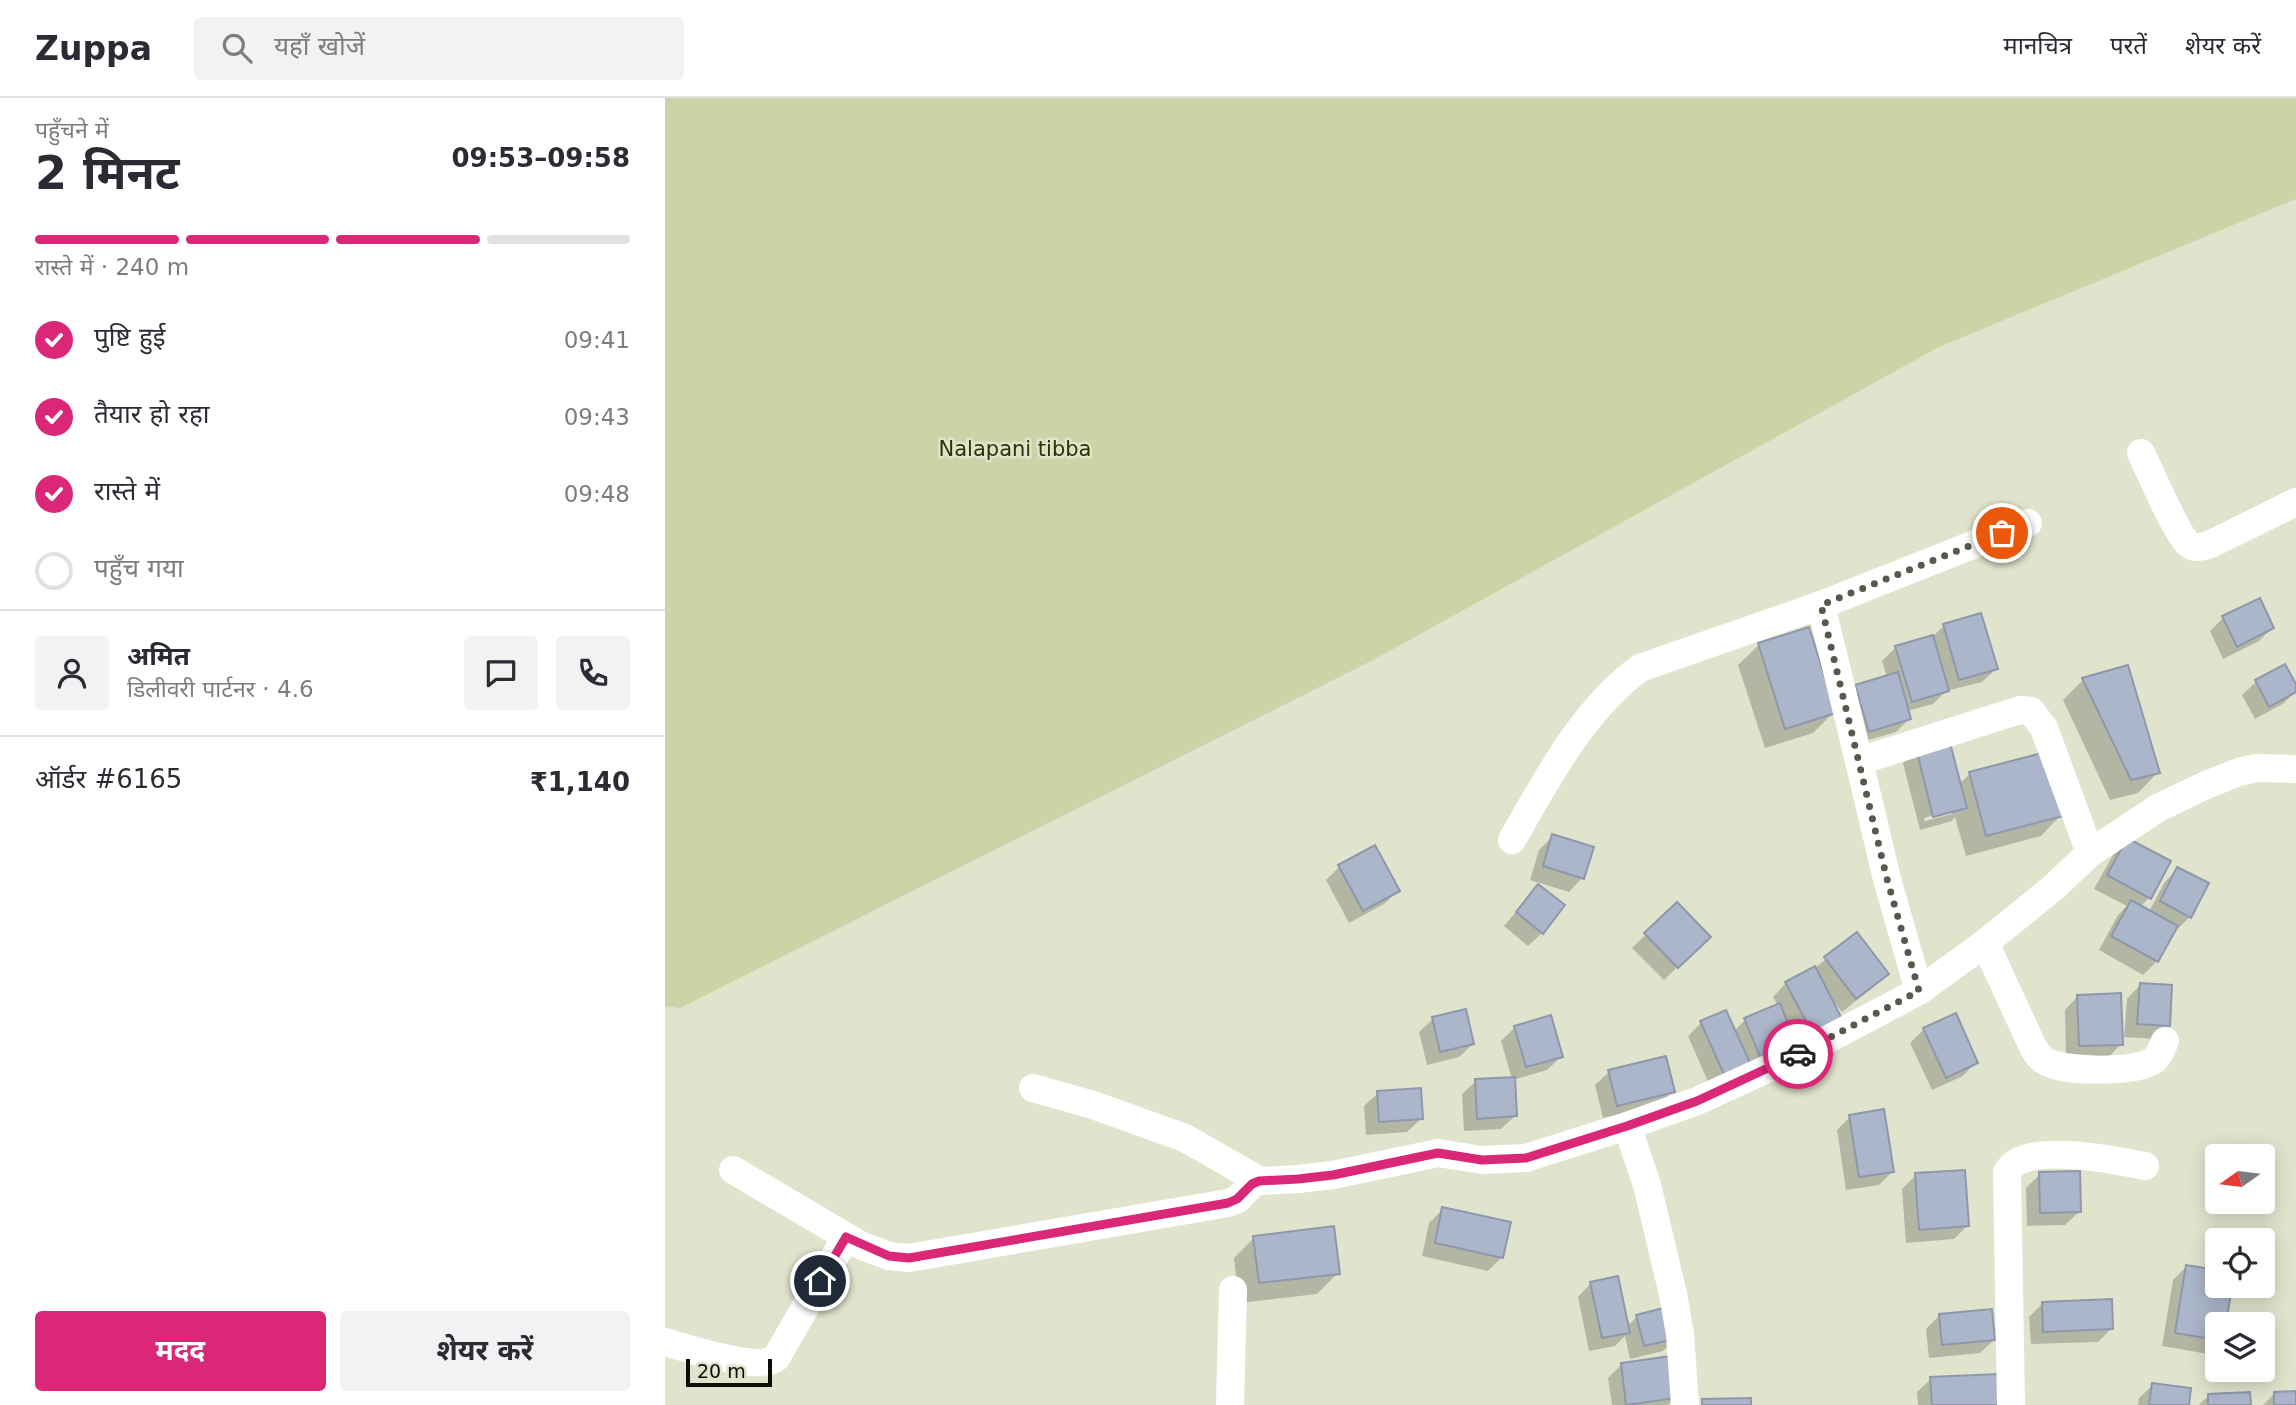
<!DOCTYPE html>
<html lang="hi">
<head>
<meta charset="utf-8">
<style>
	body { margin:0; font-family:"DejaVu Sans","Noto Sans Devanagari",sans-serif; background:#f2f2f3; color:#2b2b33; height:100vh; display:flex; flex-direction:column; font-size:26px; white-space:nowrap }
	* { box-sizing:border-box; margin:0 }
	p { font-size:23px; color:#7c7c81 }
	.icon { flex:none; width:38px; height:38px; fill:none; stroke:currentColor; stroke-width:2; stroke-linecap:round; stroke-linejoin:round }
	.map { position:relative; flex:1; overflow:hidden }
	.panel { display:flex; flex-direction:column; background:#fff; width:665px }
	.panel>* { flex:none }
	.needle { width:46px; rotate:256deg }
	.controls { position:absolute; left:1540px; top:1046px; display:grid; gap:14px }
	.controls a { display:grid; place-items:center; width:70px; height:70px; border-radius:7px; background:#fff; box-shadow:0 4px 18px #0003; font-size:35px }
	.scale { position:absolute; left:21px; bottom:18px; width:86px; box-sizing:border-box; padding-left:7px; border:4px solid #0d0e06; border-top:0; font-size:19px; line-height:24px; white-space:nowrap; color:#0d0e06; -webkit-text-stroke:5px #e1e4cd; paint-order:stroke }
	.pin { position:absolute; display:grid; place-items:center; width:60px; height:60px; color:#fff; margin:-30px; border:4px solid #fff; border-radius:50%; box-shadow:0 2px 7px #0007 }
	.courier { position:absolute; display:grid; place-items:center; width:70px; height:70px; margin:-35px; border:5px solid #db2777; border-radius:50%; background:#fff; color:#222; box-shadow:0 2px 9px #0007 }
	.overview em { font-style:normal; font-weight:700 }
	.overview div { display:flex; flex-direction:column-reverse }
	.overview { display:flex; align-items:center; justify-content:space-between; height:119px; padding:0 35px }
	h1 { font-size:46px; font-weight:700; line-height:52px }
	.bar { display:grid; grid-template-columns:repeat(4,1fr); gap:10px 7px; align-content:center; height:84px; padding:0 35px }
	.bar i { height:9px; border-radius:5px; background:#e1e1e2 }
	.bar .active { background:#db2777 }
	.bar p { grid-column:span 4 }
	.line { display:flex; align-items:center; gap:18px; padding:0 35px; border-top:2px solid #e1e1e2 }
	.line div { flex:1 }
	.round { display:grid; place-items:center; flex:none; width:74px; height:74px; border-radius:7px; background:#f2f2f3 }
	ol { padding:0 35px; list-style:none }
	li { display:flex; align-items:center; gap:21px; height:77px }
	li p { margin-inline-start:auto }
	li .icon { padding:7px; border-radius:50%; background:#db2777; color:#fff; stroke-width:4 }
	li:last-child { color:#7c7c81 }
	li i { width:38px; height:38px; border:4px solid #e1e1e2; border-radius:50% }
	.cta { display:flex; gap:14px; margin-top:auto; padding:14px 35px }
	.cta a { flex:1; height:80px; border-radius:7px; background:#db2777; color:#fff; font-size:28px; font-weight:700; line-height:80px; text-align:center }
	.cta a+a { background:#f2f2f3; color:#2b2b33 }
	header { display:flex; align-items:center; gap:42px; box-sizing:border-box; height:98px; padding:0 35px; background:#fff; border-bottom:2px solid #e1e1e2 }
	header strong { font-size:33px }
	nav { display:flex; gap:38px; margin-inline-start:auto; font-size:24px }
	.search { width:490px; height:63px; background:#f2f2f3; display:flex; align-items:center; gap:18px; box-sizing:border-box; padding:0 24px; border-radius:7px; color:#7c7c81; font-size:26px }
	main { display:flex; flex:1; min-height:0 }
	.map>svg:first-child { display:block }
	.green { fill:#cdd2a7 }
	.shadow { fill:#0003; fill-rule:evenodd }
	.building { fill:#acb6ca; stroke:#8e97ab; stroke-width:2 }
	.lines { fill:none; stroke-linecap:round; stroke-linejoin:round }
	.street { stroke:#fff; stroke-width:28 }
	.done { stroke:#57594c; stroke-width:7; stroke-dasharray:0 12.6 }
	.route { stroke:#db2777; stroke-width:9 }
	.labels { text-anchor:middle; stroke-width:5; stroke-linejoin:round; paint-order:stroke }
	.park-label { font-size:21px; fill:#2f3200; stroke:#e1e4cd }
</style>
</head>
<body>
<header>
<strong>Zuppa</strong>
<div class="search"><svg class="icon" aria-label="search" viewBox="0 0 24 24"><circle cx="10" cy="10" r="6"/><path d="M15 15l6 6"/></svg>यहाँ खोजें</div>
<nav><a>मानचित्र</a><a>परतें</a><a>शेयर करें</a></nav>
</header>
<main>
<section class="panel">
<div class="overview"><div><h1>2 मिनट</h1><p>पहुँचने में</p></div><em>09:53–09:58</em></div>
<div class="bar"><i class="active"></i><i class="active"></i><i class="active"></i><i></i><p>रास्ते में · 240 m</p></div>
<ol>
<li><svg class="icon" aria-label="check" viewBox="0 0 24 24"><path d="M5 12l5 5 9-10"/></svg>पुष्टि हुई<p>09:41</p></li>
<li><svg class="icon" aria-label="check" viewBox="0 0 24 24"><path d="M5 12l5 5 9-10"/></svg>तैयार हो रहा<p>09:43</p></li>
<li><svg class="icon" aria-label="check" viewBox="0 0 24 24"><path d="M5 12l5 5 9-10"/></svg>रास्ते में<p>09:48</p></li>
<li><i></i>पहुँच गया</li>
</ol>
<div class="line" style="height:126px"><a class="round"><svg class="icon" aria-label="person" viewBox="0 0 24 24"><circle cx="12" cy="8" r="4"/><path d="M4 21q1-7 8-7t8 7"/></svg></a><div><b>अमित</b><p>डिलीवरी पार्टनर · 4.6</p></div><a class="round"><svg class="icon" aria-label="chat" viewBox="0 0 24 24"><path d="M4 5h16v11H9l-5 4z"/></svg></a><a class="round"><svg class="icon" aria-label="phone" viewBox="0 0 24 24"><path d="M5 4h4l2 5-3 2q2 4 5 5l2-3 5 2v4C11 20 4 13 5 4z"/></svg></a></div>
<div class="line" style="height:91px"><div>ऑर्डर #6165</div><b>₹1,140</b></div>
<div class="cta"><a>मदद</a><a>शेयर करें</a></div>
</section>
<div class="map">
<svg width="1631" height="1307" viewBox="0 0 1631 1307">
	<rect width="100%" height="100%" fill="#e1e4cd"/>
	<!-- green -->
	<path class="green" d="M0 0H1631V101L1274 249 710 561 15 910 0 908Z"/>
	<!-- shadow -->
	<g class="shadow">
		<path d="M1558 520 1607 530 1594 543 1558 561 1545 533Z"/>
		<path d="M1279 528 1331 571 1317 584 1281 593 1268 606 1242 613 1244 621 1231 634 1190 646 1177 602 1191 588 1222 579 1217 563 1231 549 1268 538Z"/>
		<path d="M1094 547 1169 614 1148 635 1100 650 1073 567Z"/>
		<path d="M1418 582 1493 674 1473 695 1445 702 1398 602Z"/>
		<path d="M1591 584 1631 590V593L1619 605 1590 621 1577 597Z"/>
		<path d="M1252 651 1294 686 1305 676 1396 717 1376 738 1301 758 1290 719 1287 723 1255 732 1238 665ZM1287 712V716L1260 723 1259 720Z"/>
		<path d="M888 738 917 780 904 794 865 782 874 752Z"/>
		<path d="M1462 742 1484 800 1475 809 1484 814 1499 785 1512 771 1525 819 1511 832 1509 831 1492 863 1478 877 1434 852 1453 817 1462 808 1429 791 1449 755Z"/>
		<path d="M674 769 733 793 719 806 684 825 661 782Z"/>
		<path d="M873 788 877 835 863 848 839 828Z"/>
		<path d="M1012 806 1043 839 999 882 967 850Z"/>
		<path d="M1191 836 1222 876 1208 889 1177 914 1168 903 1167 904 1175 920 1047 993 1023 938 1036 925 1069 933 1080 922 1113 908 1108 899 1121 885 1149 871Z"/>
		<path d="M1475 887 1503 927 1490 941 1459 939 1462 901Z"/>
		<path d="M1413 898 1456 946 1443 960 1401 961 1400 912Z"/>
		<path d="M768 921 808 946 794 959 762 967 754 934Z"/>
		<path d="M850 929 896 959 882 972 848 982 850 1018 836 1031 799 1033 797 996 811 983 847 981 836 943Z"/>
		<path d="M1259 931 1311 964 1298 978 1267 992 1245 945Z"/>
		<path d="M944 974 1008 993 994 1007 938 1020 930 987Z"/>
		<path d="M713 995 756 1021 742 1034 701 1037 699 1008Z"/>
		<path d="M1185 1019 1228 1073 1214 1087 1181 1092 1172 1032Z"/>
		<path d="M1375 1076 1414 1114 1400 1127 1362 1128 1361 1090Z"/>
		<path d="M1251 1077 1302 1128 1289 1141 1241 1145 1237 1091Z"/>
		<path d="M778 1111 837 1159 823 1173 757 1158 764 1125Z"/>
		<path d="M589 1140 673 1175 652 1196 574 1205 569 1160Z"/>
		<path d="M1521 1169 1552 1174V1247L1543 1256 1497 1248 1508 1182Z"/>
		<path d="M926 1185 962 1228 972 1219 1012 1239 998 1253 965 1261 960 1238 950 1248 924 1253 913 1199Z"/>
		<path d="M1378 1205 1446 1231 1433 1244 1366 1246 1364 1219Z"/>
		<path d="M1274 1218 1329 1242 1315 1255 1264 1260 1261 1231Z"/>
		<path d="M957 1266 1010 1299 1003 1307H947L943 1280Z"/>
		<path d="M1266 1281 1334 1307H1253L1252 1294Z"/>
		<path d="M1488 1287 1522 1307H1473L1474 1300Z"/>
		<path d="M1631 1295V1307H1598L1609 1296Z"/>
		<path d="M1543 1298 1584 1307H1534Z"/>
	</g>
	<!-- building -->
	<g class="building">
		<path d="M1595 500 1609 530 1572 549 1557 518Z"/>
		<path d="M1316 515 1333 571 1294 582 1278 526Z"/>
		<path d="M1144 529 1171 615 1120 631 1093 545Z"/>
		<path d="M1268 537 1284 593 1247 604 1230 548Z"/>
		<path d="M1620 566 1631 586V594L1604 609 1590 582Z"/>
		<path d="M1463 567 1495 675 1466 682 1417 580Z"/>
		<path d="M1233 574 1246 621 1204 634 1190 587Z"/>
		<path d="M1284 641 1302 710 1268 719 1251 650Z"/>
		<path d="M1381 654 1398 718 1321 738 1304 674Z"/>
		<path d="M887 736 929 749 919 781 878 768Z"/>
		<path d="M1462 740 1506 763 1486 801 1442 777Z"/>
		<path d="M710 747 735 793 698 813 673 767Z"/>
		<path d="M1512 769 1544 785 1526 820 1495 803Z"/>
		<path d="M873 786 900 807 878 836 851 814Z"/>
		<path d="M1466 802 1513 828 1493 864 1446 838Z"/>
		<path d="M1012 804 1046 839 1013 870 979 835Z"/>
		<path d="M1192 834 1224 876 1191 901 1159 859Z"/>
		<path d="M1150 868 1177 921 1148 936 1120 884Z"/>
		<path d="M1475 885 1507 887 1505 928 1472 926Z"/>
		<path d="M1456 895 1458 947 1414 948 1412 897Z"/>
		<path d="M1115 905 1134 953 1099 968 1079 920Z"/>
		<path d="M801 911 809 946 775 954 767 919Z"/>
		<path d="M1061 912 1087 969 1061 981 1035 923Z"/>
		<path d="M1291 915 1313 965 1281 980 1258 930Z"/>
		<path d="M886 917 898 959 861 969 849 928Z"/>
		<path d="M1001 958 1010 994 952 1008 943 972Z"/>
		<path d="M850 979 852 1018 812 1021 810 981Z"/>
		<path d="M756 990 758 1021 714 1024 712 993Z"/>
		<path d="M1219 1011 1229 1074 1194 1079 1184 1017Z"/>
		<path d="M1300 1072 1304 1128 1254 1132 1250 1075Z"/>
		<path d="M1415 1073 1416 1114 1375 1115 1374 1074Z"/>
		<path d="M777 1109 846 1124 838 1160 770 1145Z"/>
		<path d="M669 1128 675 1176 594 1185 588 1138Z"/>
		<path d="M1521 1167 1552 1172V1188H1567L1561 1227H1552V1242L1510 1235Z"/>
		<path d="M953 1178 965 1235 937 1240 925 1184Z"/>
		<path d="M1447 1201 1448 1231 1378 1234 1377 1204Z"/>
		<path d="M1006 1208 1014 1240 979 1248 971 1217Z"/>
		<path d="M1327 1211 1330 1242 1277 1247 1274 1216Z"/>
		<path d="M1006 1258 1012 1300 961 1307 956 1265Z"/>
		<path d="M1334 1276 1335 1307H1267L1265 1279Z"/>
		<path d="M1487 1285 1526 1290 1524 1307H1484Z"/>
		<path d="M1631 1293V1307H1609V1294Z"/>
		<path d="M1585 1294 1586 1307H1543V1296Z"/>
		<path d="M1086 1300V1307H1037V1301Z"/>
	</g>
	<g class="lines">
		<!-- street -->
		<g class="street">
			<path d="M1476 355C1484 371 1513 440 1525 447 1532 451 1539 448 1546 446L1631 404"/>
			<path d="M1156 507 1363 425"/>
			<path d="M1194 663 1222 781 1254 893"/>
			<path d="M847 742C882 681 917 613 975 570L1156 507 1194 663 1355 612 1366 613 1379 630 1425 755"/>
			<path d="M1320 845 1368 949C1372 956 1375 961 1382 964 1401 974 1472 975 1489 962 1495 957 1497 949 1500 943"/>
			<path d="M368 990 428 1007 520 1040 595 1083"/>
			<path d="M962 1028 982 1087 1008 1196 1015 1236 1020 1307"/>
			<path d="M68 1072 197 1148 224 1158 244 1160 563 1105 573 1101 587 1086 595 1083 633 1081 668 1077 773 1055 817 1062 861 1060 962 1028 1032 1003 1135 956 1254 893 1320 845 1389 789 1425 755 1493 710 1541 687 1574 674 1591 670 1631 671"/>
			<path d="M0 1244C22 1250 93 1274 111 1260L181 1139"/>
			<path d="M565 1307 568 1192"/>
			<path d="M1346 1307 1342 1074C1345 1071 1346 1068 1349 1066 1375 1047 1450 1062 1480 1068"/>
		</g>
	</g>
	<g class="lines">
		<!-- done -->
		<path class="done" d="M1133 956 1254 893 1222 781 1156 507 1337 435"/>
		<!-- route -->
		<path class="route" d="M155 1183 181 1139 224 1158 244 1160 563 1105 572 1101 587 1086 594 1083 633 1081 668 1077 773 1055 817 1062 861 1060 962 1028 1032 1003 1133 956"/>
	</g>
	<g class="labels">
		<!-- park labels -->
		<g class="park-label">
			<text x="350" y="358">Nalapani tibba</text>
		</g>
	</g>
</svg>
<div class="controls">
<a><svg class="needle" viewBox="-14 -14 28 28"><path d="M0-13l5 13h-10z" fill="#e53935"/><path d="M0 13l5-13h-10z" fill="#7c7c81"/></svg></a>
<a><svg class="icon" aria-label="locate" viewBox="0 0 24 24"><circle cx="12" cy="12" r="6"/><path d="M12 2v4M12 18v4M2 12h4M18 12h4"/></svg></a>
<a><svg class="icon" aria-label="layers" viewBox="0 0 24 24"><path d="M12 4l9 5-9 5-9-5zM3 14l9 5 9-5"/></svg></a>
</div>
<div class="scale">20 m</div>
<div class="pin" style="left:1337px;top:435px;background:#ea580c"><svg class="icon" aria-label="bag" viewBox="0 0 24 24"><path d="M5 8h14l-1 12H6zM9 8a3 3 0 0 1 6 0"/></svg></div>
<div class="pin" style="left:155px;top:1183px;background:#1f2937"><svg class="icon" aria-label="home" viewBox="0 0 24 24"><path d="M3 11l9-7 9 7M6 9v11h12V9"/></svg></div>
<div class="courier" style="left:1133px;top:956px"><svg class="icon" aria-label="car" viewBox="0 0 24 24"><path d="M5 17H2v-5l4-1 3-4h7l3 4 3 1v5h-3M9 17h6M6 11h13"/><circle cx="7" cy="17" r="2"/><circle cx="17" cy="17" r="2"/></svg></div>
</div>
</main>
</body>
</html>
